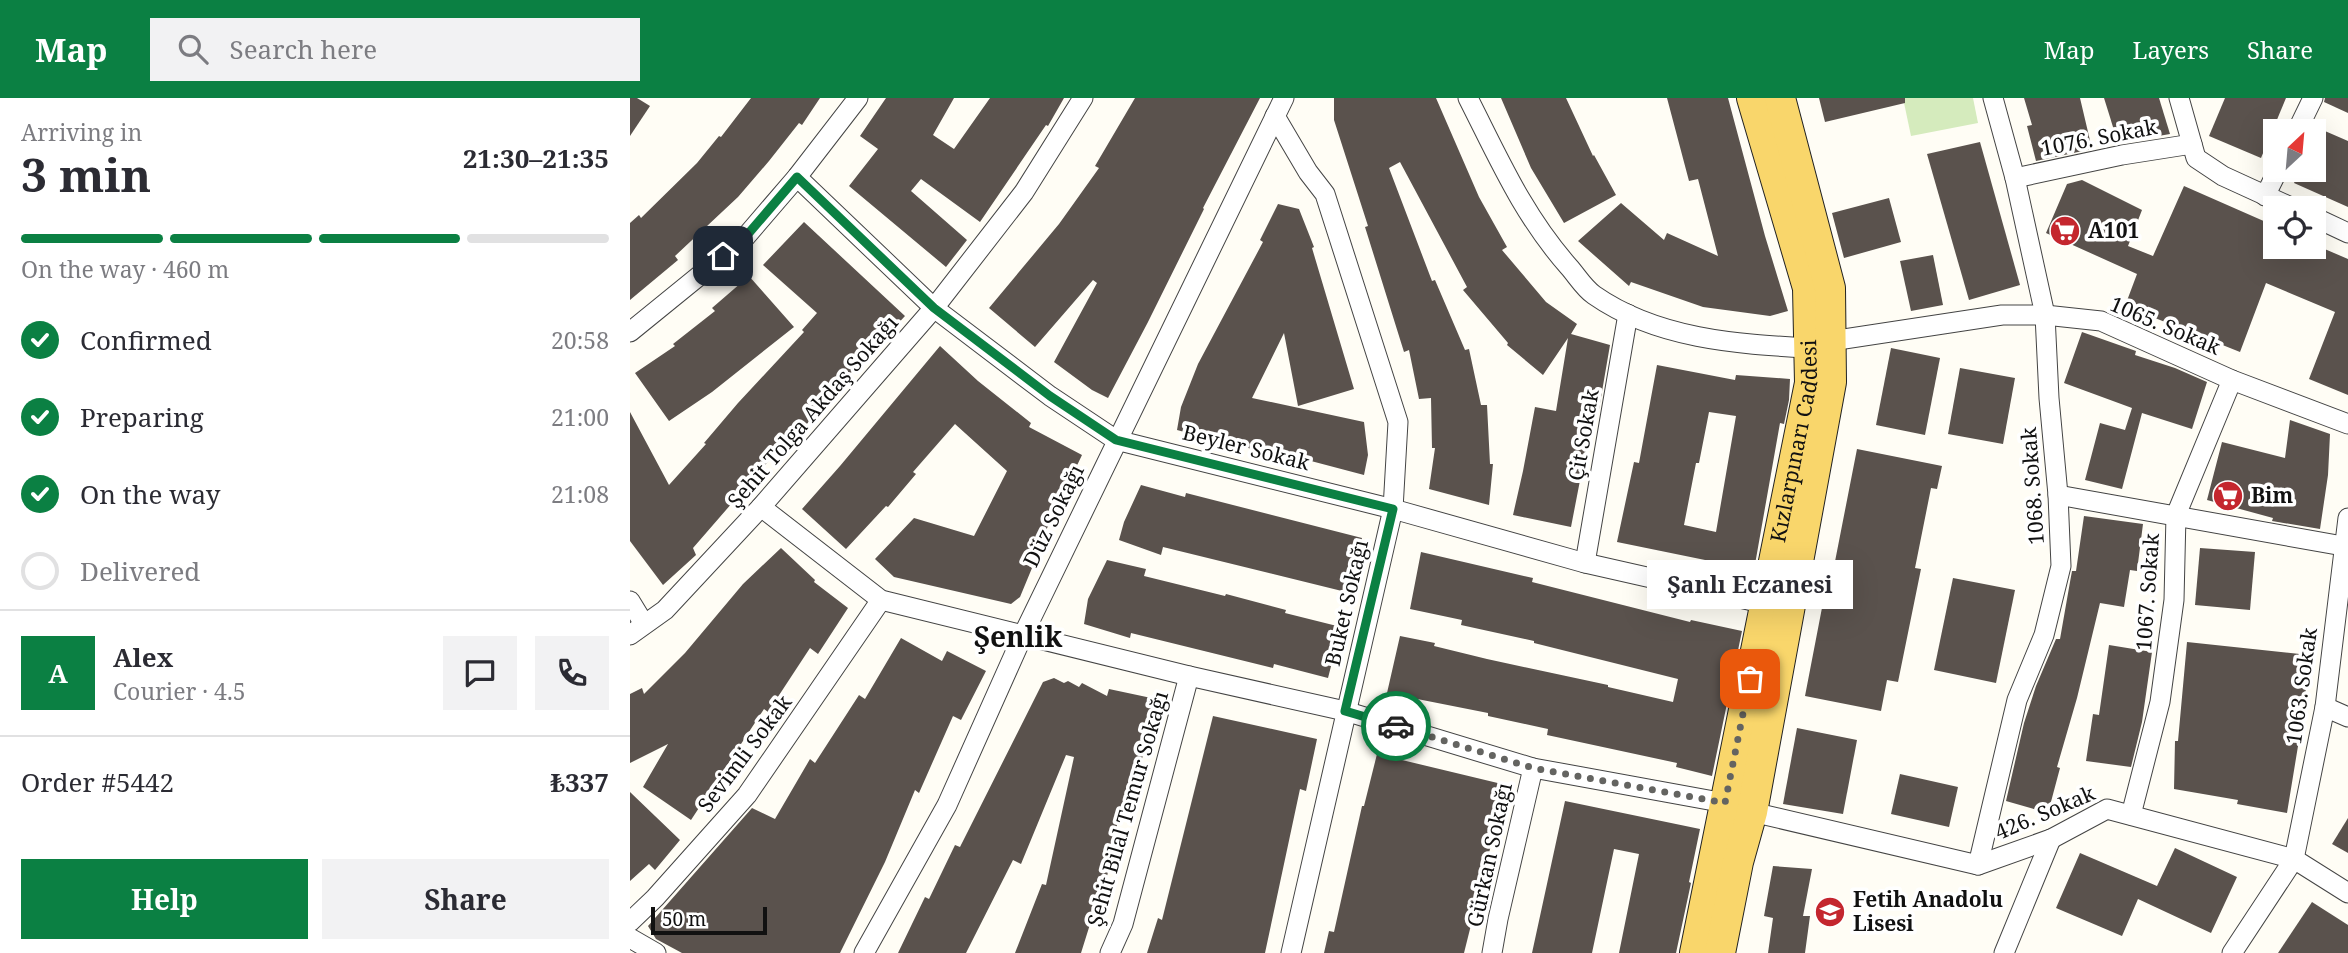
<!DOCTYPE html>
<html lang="en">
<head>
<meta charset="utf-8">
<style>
	body { margin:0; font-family:"Noto Serif",serif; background:#f2f2f3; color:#2b2b33; height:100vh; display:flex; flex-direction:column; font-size:26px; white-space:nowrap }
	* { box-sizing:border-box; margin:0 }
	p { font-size:23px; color:#7c7c81 }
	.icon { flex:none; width:38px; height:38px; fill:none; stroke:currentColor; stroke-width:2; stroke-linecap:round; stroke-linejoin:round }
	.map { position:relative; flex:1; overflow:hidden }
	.sheet { display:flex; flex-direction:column; background:#fff; width:630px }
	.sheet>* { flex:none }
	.needle { width:46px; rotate:26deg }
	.fabs { position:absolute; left:1633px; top:21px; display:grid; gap:14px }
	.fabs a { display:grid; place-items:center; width:63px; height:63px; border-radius:0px; background:#fff; box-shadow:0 7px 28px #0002; font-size:35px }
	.scale { position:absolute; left:21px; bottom:18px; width:116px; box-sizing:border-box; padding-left:7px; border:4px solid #111; border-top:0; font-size:19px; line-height:24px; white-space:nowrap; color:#111; -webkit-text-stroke:5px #fff; paint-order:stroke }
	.pin { position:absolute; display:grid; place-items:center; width:60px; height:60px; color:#fff; margin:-30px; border-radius:14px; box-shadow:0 4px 10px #0006 }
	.courier { position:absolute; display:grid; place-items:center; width:70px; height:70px; margin:-35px; border:5px solid #0b8043; border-radius:50%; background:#fff; color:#222; box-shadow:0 2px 9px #0007 }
	.bubble { position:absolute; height:49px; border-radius:0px; background:#fff; box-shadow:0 7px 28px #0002; font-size:23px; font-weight:700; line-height:49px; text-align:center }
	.headline em { font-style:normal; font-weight:700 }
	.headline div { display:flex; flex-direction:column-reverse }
	.headline { display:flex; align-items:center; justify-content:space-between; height:119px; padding:0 21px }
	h1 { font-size:46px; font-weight:700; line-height:52px }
	.bar { display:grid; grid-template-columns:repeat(4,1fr); gap:10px 7px; align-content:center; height:84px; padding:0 21px }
	.bar i { height:9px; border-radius:5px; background:#e1e1e2 }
	.bar .active { background:#0b8043 }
	.bar p { grid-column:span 4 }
	.line { display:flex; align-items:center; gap:18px; padding:0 21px; border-top:2px solid #e1e1e2 }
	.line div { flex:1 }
	.round { display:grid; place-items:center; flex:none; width:74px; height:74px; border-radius:0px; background:#f2f2f3 }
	ol { padding:0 21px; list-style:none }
	li { display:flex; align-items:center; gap:21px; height:77px }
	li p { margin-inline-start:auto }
	li .icon { padding:7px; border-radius:50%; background:#0b8043; color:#fff; stroke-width:4 }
	li:last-child { color:#7c7c81 }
	li i { width:38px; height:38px; border:4px solid #e1e1e2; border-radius:50% }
	.primary-button { display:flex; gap:14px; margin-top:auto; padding:14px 21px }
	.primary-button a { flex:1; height:80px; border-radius:0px; background:#0b8043; color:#fff; font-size:28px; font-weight:700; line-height:80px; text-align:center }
	.primary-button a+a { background:#f2f2f3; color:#2b2b33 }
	header { display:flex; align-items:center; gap:42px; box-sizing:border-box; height:98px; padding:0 35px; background:#0b8043; color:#fff }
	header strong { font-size:33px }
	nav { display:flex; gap:38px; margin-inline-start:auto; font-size:24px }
	.search { width:490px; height:63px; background:#f2f2f3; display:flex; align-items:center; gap:18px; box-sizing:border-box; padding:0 24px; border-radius:0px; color:#7c7c81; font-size:26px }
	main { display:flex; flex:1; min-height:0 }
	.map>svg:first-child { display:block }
	.green { fill:#d5ebbd }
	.building { fill:#5a524d; fill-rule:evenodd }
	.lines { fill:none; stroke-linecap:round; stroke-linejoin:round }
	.street-casing { stroke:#444; stroke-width:21 }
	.primary-casing { stroke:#222; stroke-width:32 }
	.street { stroke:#fff; stroke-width:19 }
	.primary { stroke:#f9d66b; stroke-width:30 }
	.done { stroke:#646461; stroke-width:7; stroke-dasharray:0 12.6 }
	.route { stroke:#0b8043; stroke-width:9 }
	.labels { text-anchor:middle; stroke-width:7; stroke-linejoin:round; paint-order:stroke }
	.street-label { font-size:21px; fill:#111; stroke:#fff }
	.poi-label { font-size:21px; font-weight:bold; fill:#111; stroke:#fff; text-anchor:start }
	.district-label { font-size:28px; font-weight:bold; fill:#111; stroke:#fff }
</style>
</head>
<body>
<header>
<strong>Map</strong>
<div class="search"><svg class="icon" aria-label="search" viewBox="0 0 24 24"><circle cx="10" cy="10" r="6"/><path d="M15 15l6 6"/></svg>Search here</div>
<nav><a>Map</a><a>Layers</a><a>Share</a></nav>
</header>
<main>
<section class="sheet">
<div class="headline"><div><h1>3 min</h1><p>Arriving in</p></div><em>21:30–21:35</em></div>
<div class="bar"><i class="active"></i><i class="active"></i><i class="active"></i><i></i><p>On the way · 460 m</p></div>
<ol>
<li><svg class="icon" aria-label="check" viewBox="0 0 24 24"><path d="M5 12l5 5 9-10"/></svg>Confirmed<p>20:58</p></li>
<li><svg class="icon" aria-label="check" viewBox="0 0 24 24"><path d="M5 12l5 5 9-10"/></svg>Preparing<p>21:00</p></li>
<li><svg class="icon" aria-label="check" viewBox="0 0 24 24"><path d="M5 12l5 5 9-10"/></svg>On the way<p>21:08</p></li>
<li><i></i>Delivered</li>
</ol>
<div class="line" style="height:126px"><b class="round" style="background:#0b8043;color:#fff">A</b><div><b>Alex</b><p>Courier · 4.5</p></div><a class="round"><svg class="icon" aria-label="chat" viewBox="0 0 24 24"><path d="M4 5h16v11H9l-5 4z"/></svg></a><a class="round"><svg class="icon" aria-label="phone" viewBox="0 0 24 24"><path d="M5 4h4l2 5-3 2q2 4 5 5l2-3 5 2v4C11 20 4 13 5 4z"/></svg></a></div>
<div class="line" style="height:91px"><div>Order #5442</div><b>₺337</b></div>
<div class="primary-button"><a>Help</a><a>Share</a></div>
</section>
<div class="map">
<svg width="1718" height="855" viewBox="0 0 1718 855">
	<rect width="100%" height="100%" fill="#fffdf5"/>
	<!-- green -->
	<path class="green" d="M1273 0H1343L1348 25 1281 38Z"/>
	<!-- building -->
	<g class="building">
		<path d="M0 0H7L20 8 0 38Z"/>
		<path d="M121 0H190L172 27 169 25 139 63 108 99 45 158 48 162 0 202V125L9 117 11 120 67 65 89 38 91 39Z"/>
		<path d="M256 0H324L303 37 324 51 360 0H434L418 28 416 27 350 124 291 81 281 93 337 142 316 169 219 88 248 51 230 38Z"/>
		<path d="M505 0H630L573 110 574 111 518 224 478 300 462 292 424 264 467 185 463 182 405 249 359 210 429 126 469 70 465 68Z"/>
		<path d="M704 0H806L849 99 877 149 872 152 916 204 947 226 941 236 980 247 969 311 964 310 941 429 883 417 893 373 905 309 926 313 938 240 913 277 877 247 878 245 833 192 837 189 770 64 759 70 802 183 805 182 835 252 839 251 851 307H857L860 366H863L859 407 799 391 805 350H802L801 300 789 301 779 252 774 254 735 129 738 128 704 22Z"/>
		<path d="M871 0H936L963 58 964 57 986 97 934 125 901 70Z"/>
		<path d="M1037 0H1098L1135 138 1158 213 1140 218 1073 209 1001 184 999 188 948 143 991 105 1034 142 1037 135 1088 158 1068 81 1059 83Z"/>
		<path d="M1189 0H1275V5L1195 24Z"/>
		<path d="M1394 0H1450L1462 51 1406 63 1397 28 1402 27Z"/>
		<path d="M1474 0H1529L1540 36 1488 45Z"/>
		<path d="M1595 0H1656L1631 60 1579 38Z"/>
		<path d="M1695 0H1718V15L1694 4Z"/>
		<path d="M1688 30 1718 43V109L1664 85 1670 72H1684V40Z"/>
		<path d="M1350 44 1390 187 1339 202 1297 56Z"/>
		<path d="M1452 82 1512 112 1498 148 1523 158 1554 88 1645 128V149H1690L1718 161V297L1679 281 1705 214 1636 185 1610 254 1495 208 1507 176 1416 135 1437 86Z"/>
		<path d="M1259 100 1271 144 1214 160 1202 115Z"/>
		<path d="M648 106 669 111 684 149 682 150 724 291 668 308 654 235 622 300 734 324 738 357 734 377 681 363 599 346 547 332 551 309 568 266 633 144 630 142Z"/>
		<path d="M174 124 275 218 250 245 247 243 198 303 165 339 162 336 63 450 66 457 33 487 0 443V314L39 387 76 346 74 345 108 305 174 234 172 232 187 215 133 167Z"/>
		<path d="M1303 157 1313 207 1281 213 1270 163Z"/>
		<path d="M119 178 164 229 82 294 39 323 5 275 45 248 43 246 85 213 82 210Z"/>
		<path d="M1452 234 1506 253 1505 257 1545 270 1577 284 1562 331 1512 315 1492 391 1455 382 1470 325 1495 332 1502 310 1434 285Z"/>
		<path d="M310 248 348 283 401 325 399 329 452 357 399 468 402 470 390 499 381 506 264 479 245 461 284 420 344 438 377 373 325 326 283 374 286 376 258 409 256 408 216 451 172 411 210 368Z"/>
		<path d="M1261 250 1310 260 1295 337 1246 327Z"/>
		<path d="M1027 267 1105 282 1106 277 1160 281 1159 302 1154 326 1150 325 1124 472 987 444 1004 364 1009 365ZM1079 314 1106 318 1086 434 1054 427 1066 365H1069Z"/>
		<path d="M1330 270 1385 280 1373 346 1318 336Z"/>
		<path d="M1660 322 1700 336 1698 377 1690 431 1642 423 1643 420 1577 402 1592 344 1655 360Z"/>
		<path d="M1227 351 1312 368 1307 391 1301 390 1285 470 1291 471 1268 584 1257 582 1251 613 1175 598 1196 489H1200Z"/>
		<path d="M511 387 555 399 556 395 732 440 720 495 533 449 531 457 489 442 494 424Z"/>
		<path d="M1454 418 1513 426 1507 473 1500 472 1494 509 1470 505 1447 600 1427 669 1430 670 1418 715 1376 703 1394 625 1406 588 1426 541H1430L1440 484 1442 473H1446Z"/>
		<path d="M151 450 185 482 184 484 218 510 188 556 180 550 138 614 134 611 61 722 13 689 38 646 0 665V596L12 590 14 596 55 555 113 486Z"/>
		<path d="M1570 450 1625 454 1620 512 1565 507Z"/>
		<path d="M791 454 903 480 902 484 1060 524 1061 522 1112 533 1082 678 1046 669 1047 665 917 637 918 631 858 618V615L757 595 770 538 805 545 804 548 857 561 978 587V589L1043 604 1048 581 904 545V543L831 527 832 522 780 511Z"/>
		<path d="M477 462 516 471 514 478 595 498 596 496 656 512 655 515 711 529 698 580 644 566 643 570 501 535 500 540 454 526 458 501Z"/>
		<path d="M1323 480 1385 492 1366 585 1304 572Z"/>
		<path d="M271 540 312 563 317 553 356 573 331 622 323 618 289 695 285 692 255 764 210 855H52L26 841 18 828 122 710 145 721 180 661 185 665 229 597 235 601Z"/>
		<path d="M1557 544 1679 557 1671 642H1669L1657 715 1607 706 1608 702 1544 691 1545 643H1548Z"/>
		<path d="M1479 547 1522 554 1512 624 1501 669 1456 663 1463 616 1469 617Z"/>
		<path d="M424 580 434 585 438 583 449 589 452 585 477 598 479 591 526 601 512 661 506 659 493 723 488 722 475 789 472 788 451 855H385L412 786 416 787 444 659 436 657 391 766 383 762 336 855H268L295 799 299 801 325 747 330 749 413 584Z"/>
		<path d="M583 618 687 641 676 693 670 691 635 855H517L528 820 532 822Z"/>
		<path d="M1167 630 1227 642 1213 716 1153 706Z"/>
		<path d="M747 656 876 687 834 855H694L699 833 704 834 732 708H734Z"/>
		<path d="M1270 676 1328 689 1319 729 1261 716Z"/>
		<path d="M0 694 50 742 25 772 19 766 0 783Z"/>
		<path d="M935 703 1070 731 1059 784 1061 785 1046 855H989L1009 756 984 751 962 855H902Z"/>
		<path d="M1718 720V755L1702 746Z"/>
		<path d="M1545 750 1607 779 1581 835 1508 801 1492 838 1426 810 1450 755 1527 788Z"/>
		<path d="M1143 768 1182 771 1173 818H1180L1175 855H1138L1143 820 1134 818Z"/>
		<path d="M1682 804 1718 827V855H1648Z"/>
	</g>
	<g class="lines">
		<!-- street casing -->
		<g class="street-casing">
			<g id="street">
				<path d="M838 0C869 61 893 117 939 169 947 178 954 190 964 197 1027 241 1106 246 1179 250"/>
				<path d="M1549 0 1566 60 1593 78 1663 110"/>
				<path d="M645 18 678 74 695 96 768 324 763 411 661 855"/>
				<path d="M1667 33 1683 0"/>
				<path d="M167 79 304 210 420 298 486 342 763 411 955 465 1136 506"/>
				<path d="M1385 80 1492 57 1562 46"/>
				<path d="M1635 98 1648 72"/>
				<path d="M1684 119 1718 135"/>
				<path d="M0 234 112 143 167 79 228 0"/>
				<path d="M1201 243 1372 217H1415L1471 223 1602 282 1718 326"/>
				<path d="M1428 397 1713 448"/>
				<path d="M131 409 251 502 559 578 715 613 903 670 1095 705"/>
				<path d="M955 465 998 216"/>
				<path d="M0 503 14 526"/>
				<path d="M0 537 35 512 131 409 304 210 394 94 453 0"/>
				<path d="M1695 609 1718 619"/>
				<path d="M1122 714 1348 767 1421 741 1477 711 1664 761 1718 795"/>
				<path d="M1501 717 1530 604 1544 502 1546 417 1602 282"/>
				<path d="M1348 767 1387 602 1414 537 1431 468 1428 397 1419 300 1415 217 1385 80 1363 0"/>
				<path d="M0 824 25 800 117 697 251 502"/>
				<path d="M0 840 26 855"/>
				<path d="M234 855 317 707 393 537 654 0"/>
				<path d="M480 855 493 826 559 578"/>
				<path d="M862 855 868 821 903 670"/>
				<path d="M1374 855 1421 741"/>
				<path d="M1602 855 1664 761 1695 609 1718 420"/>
			</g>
		</g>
		<!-- primary casing -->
		<g class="primary-casing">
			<g id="primary">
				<path id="s1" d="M1065 855 1180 285 1178 190 1122 0"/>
				<path d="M1090 855 1108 764 1122 714 1201 284 1200 190 1150 0"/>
			</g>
		</g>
		<!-- street -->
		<use href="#street" class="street"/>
		<!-- primary -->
		<use href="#primary" class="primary"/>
	</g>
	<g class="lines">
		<!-- done -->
		<path class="done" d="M766 628 903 670 1095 705 1120 581"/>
		<!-- route -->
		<path class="route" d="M93 158 112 143 167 79 304 210 420 298 486 342 763 411 715 613 766 628"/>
	</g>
	<!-- icons -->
	<defs>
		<g id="supermarket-disc" transform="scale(1.575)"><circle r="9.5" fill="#c4262e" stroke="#fff"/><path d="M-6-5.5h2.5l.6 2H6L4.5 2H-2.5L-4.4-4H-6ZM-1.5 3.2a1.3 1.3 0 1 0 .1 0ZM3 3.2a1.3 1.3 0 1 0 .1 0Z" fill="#fff"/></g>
		<g id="school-disc" transform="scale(1.575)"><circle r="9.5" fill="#c4262e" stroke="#fff"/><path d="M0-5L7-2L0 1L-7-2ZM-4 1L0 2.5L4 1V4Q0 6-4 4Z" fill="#fff"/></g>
	</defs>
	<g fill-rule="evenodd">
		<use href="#supermarket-disc" x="1435" y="133"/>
		<use href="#supermarket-disc" x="1598" y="398"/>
		<use href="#school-disc" x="1200" y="814"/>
	</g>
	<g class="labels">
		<!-- street labels -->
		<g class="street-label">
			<text transform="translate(1469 40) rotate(-11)" y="7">1076. Sokak</text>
			<text transform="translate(1535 228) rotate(23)" y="7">1065. Sokak</text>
			<text transform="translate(183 314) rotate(-49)" y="7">Şehit Tolga Akdaş Sokağı</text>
			<text transform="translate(954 337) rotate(-80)" y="7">Çit Sokak</text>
			<text dy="7" stroke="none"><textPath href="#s1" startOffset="522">Kızlarpınarı Caddesi</textPath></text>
			<text transform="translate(616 350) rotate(14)" y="7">Beyler Sokak</text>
			<text transform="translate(1403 388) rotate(-94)" y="7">1068. Sokak</text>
			<text transform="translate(424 418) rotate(-64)" y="7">Düz Sokağı</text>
			<text transform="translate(1518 494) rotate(-86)" y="7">1067. Sokak</text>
			<text transform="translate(717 505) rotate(-77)" y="7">Buket Sokağı</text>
			<text transform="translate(1672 588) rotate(-82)" y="7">1063. Sokak</text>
			<text transform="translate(115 656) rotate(-53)" y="7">Sevimli Sokak</text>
			<text transform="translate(498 711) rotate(-74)" y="7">Şehit Bilal Temur Sokağı</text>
			<text transform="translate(1415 715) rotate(-23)" y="7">426. Sokak</text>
			<text transform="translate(860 757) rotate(-78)" y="7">Gürkan Sokağı</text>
		</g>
		<!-- poi labels -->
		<g class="poi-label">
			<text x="1458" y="140">A101</text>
			<text x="1621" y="405">Bim</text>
			<text x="1223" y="809">Fetih Anadolu<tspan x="1223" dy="24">Lisesi</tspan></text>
		</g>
		<!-- district labels -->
		<g class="district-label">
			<text x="388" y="549">Şenlik</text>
		</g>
	</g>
</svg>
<div class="fabs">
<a><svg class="needle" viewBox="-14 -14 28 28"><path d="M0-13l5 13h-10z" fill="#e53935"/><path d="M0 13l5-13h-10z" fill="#7c7c81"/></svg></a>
<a><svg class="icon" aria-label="locate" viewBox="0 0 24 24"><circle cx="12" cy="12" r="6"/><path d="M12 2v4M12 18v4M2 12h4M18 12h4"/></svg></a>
</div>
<div class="scale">50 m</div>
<div class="pin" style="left:1120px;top:581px;background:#ea580c"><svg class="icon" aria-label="bag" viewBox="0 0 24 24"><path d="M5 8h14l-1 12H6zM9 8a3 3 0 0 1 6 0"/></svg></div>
<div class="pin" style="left:93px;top:158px;background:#1f2937"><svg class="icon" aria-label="home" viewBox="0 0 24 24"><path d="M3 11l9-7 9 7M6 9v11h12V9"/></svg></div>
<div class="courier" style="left:766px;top:628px"><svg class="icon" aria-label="car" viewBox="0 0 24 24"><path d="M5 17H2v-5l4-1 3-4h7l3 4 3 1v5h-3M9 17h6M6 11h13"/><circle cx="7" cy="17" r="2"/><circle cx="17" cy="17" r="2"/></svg></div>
<div class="bubble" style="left:1017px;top:462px;width:206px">Şanlı Eczanesi</div>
</div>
</main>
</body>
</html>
